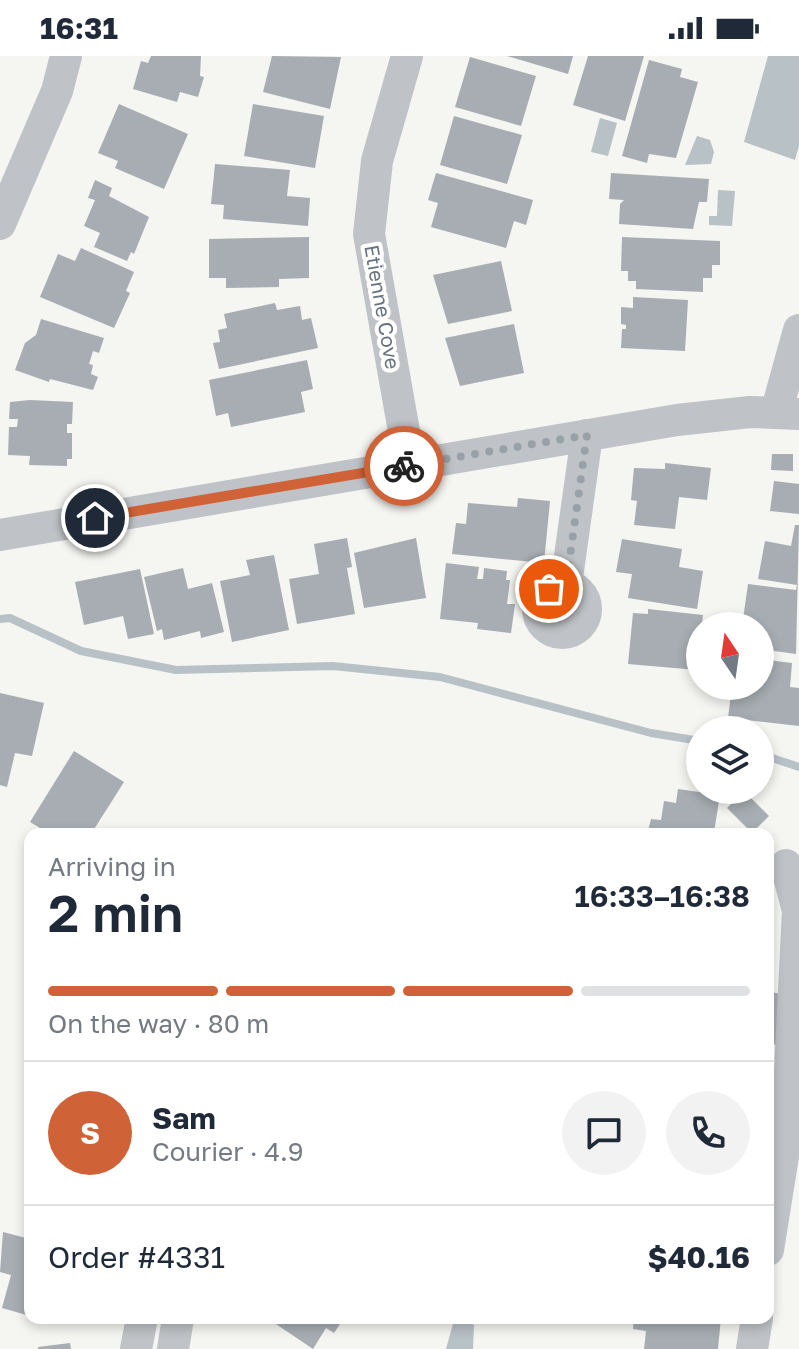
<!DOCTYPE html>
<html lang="en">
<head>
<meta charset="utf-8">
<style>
	body { margin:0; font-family:"Golos Text",sans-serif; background:#f2f2f3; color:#1f2937; height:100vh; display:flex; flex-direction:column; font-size:30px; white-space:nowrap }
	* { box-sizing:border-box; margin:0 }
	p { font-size:26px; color:#747a83 }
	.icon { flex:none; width:44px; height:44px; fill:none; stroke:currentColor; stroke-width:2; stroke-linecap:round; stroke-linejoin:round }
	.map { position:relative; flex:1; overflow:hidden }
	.side { position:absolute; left:24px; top:772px; width:750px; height:496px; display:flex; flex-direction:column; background:#fff; border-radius:16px; box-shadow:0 4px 12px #0003 }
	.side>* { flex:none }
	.needle { width:52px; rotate:347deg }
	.controls { position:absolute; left:686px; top:556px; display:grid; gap:16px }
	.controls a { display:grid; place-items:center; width:88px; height:88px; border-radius:50%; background:#fff; box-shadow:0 4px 12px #0003; font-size:40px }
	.pin { position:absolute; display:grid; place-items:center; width:68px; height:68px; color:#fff; margin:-34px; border:4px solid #fff; border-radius:50%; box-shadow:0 2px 8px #0007 }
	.courier { position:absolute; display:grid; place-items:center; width:80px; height:80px; margin:-40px; border:6px solid #d06238; border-radius:50%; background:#fff; color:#222; box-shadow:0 2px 10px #0007 }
	.headline em { font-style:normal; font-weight:600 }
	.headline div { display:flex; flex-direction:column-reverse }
	.headline { display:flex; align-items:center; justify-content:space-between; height:136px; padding:0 24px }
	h1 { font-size:52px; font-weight:600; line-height:60px }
	.bar { display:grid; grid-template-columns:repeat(4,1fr); gap:12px 8px; align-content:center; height:96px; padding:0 24px }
	.bar i { height:10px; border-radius:6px; background:#e0e1e3 }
	.bar .current { background:#d06238 }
	.bar p { grid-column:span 4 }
	.line { display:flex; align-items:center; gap:20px; padding:0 24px; border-top:2px solid #e0e1e3 }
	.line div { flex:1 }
	.round { display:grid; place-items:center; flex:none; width:84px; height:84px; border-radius:42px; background:#f2f2f3 }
	.status { display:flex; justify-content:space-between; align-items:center; height:56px; padding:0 40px; background:#fff; direction:ltr }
	.status svg { height:22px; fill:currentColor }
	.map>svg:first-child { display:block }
	.water { fill:#b8c1c6 }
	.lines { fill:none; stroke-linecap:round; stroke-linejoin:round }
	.stream { stroke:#b8c1c6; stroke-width:8 }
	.building { fill:#a7adb2 }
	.street { stroke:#bfc2c6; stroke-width:32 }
	.done { stroke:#99a1a8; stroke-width:8; stroke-dasharray:0 14.4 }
	.route { stroke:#d06238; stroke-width:10 }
	.labels { text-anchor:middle; stroke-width:8; stroke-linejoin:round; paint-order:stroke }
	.street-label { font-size:20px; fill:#677480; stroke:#fff }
</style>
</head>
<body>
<div class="status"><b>16:31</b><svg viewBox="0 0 49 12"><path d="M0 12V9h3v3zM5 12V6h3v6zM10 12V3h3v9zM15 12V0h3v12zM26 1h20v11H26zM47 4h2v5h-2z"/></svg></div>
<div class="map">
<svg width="799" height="1293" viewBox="0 0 799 1293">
	<rect width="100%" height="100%" fill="#f5f5f2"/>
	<!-- water -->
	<g class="water">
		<path d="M768 0H799V90L795 104 744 86Z"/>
		<path d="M600 62 617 67 608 100 591 96Z"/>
		<path d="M697 80 710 84 714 96 711 108 685 109Z"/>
		<path d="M718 134 735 135 732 170 709 169V160H717Z"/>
		<path d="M463 1262 474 1269 473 1293H446L454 1264Z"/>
	</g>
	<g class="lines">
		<!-- stream -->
		<g class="stream">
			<path d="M0 563 10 562 81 595 176 614 333 610 440 621 651 677 700 685"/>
			<path d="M760 698 799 711"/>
		</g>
	</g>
	<!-- building -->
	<g class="building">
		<path d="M151 0H201L200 20 204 21 198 41 180 36 177 46 133 33 141 5 148 7Z"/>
		<path d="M272 0 341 1 330 53 263 36Z"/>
		<path d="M507 0H573L568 18Z"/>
		<path d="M588 0H644L625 65 573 49Z"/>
		<path d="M470 1 536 20 521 70 455 51Z"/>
		<path d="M649 4 682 13 680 21 698 26 676 102 649 98 647 107 622 100Z"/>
		<path d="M119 48 188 78 164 133 115 112 118 105 98 97Z"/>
		<path d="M253 48 324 60 315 112 244 100Z"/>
		<path d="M454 60 522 79 507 128 440 109Z"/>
		<path d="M215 108 290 114 287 140 310 142 308 170 223 163 224 149 211 148Z"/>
		<path d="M436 117 533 144 526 169 514 165 506 192 431 171 438 147 428 144Z"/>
		<path d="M611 117 709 123 707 146H699L693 173 619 168 620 148 624 144 609 143Z"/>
		<path d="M95 124 112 132 109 140 149 161 134 198 131 196 127 205 94 191 100 177 84 170 95 144 88 142Z"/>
		<path d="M309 181V222L279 223V231L226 232V222H209V183Z"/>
		<path d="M622 181 720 185V209H712V222H703V236L636 233V225H628V215H621Z"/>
		<path d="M81 192 134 216 126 235 130 237 114 272 40 241 58 198 75 205Z"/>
		<path d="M501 205 512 255 448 268 433 219Z"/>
		<path d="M633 241 688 244 685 295 621 292 622 273H626V269L621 268V251L633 252Z"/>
		<path d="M275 247 277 254 300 250 302 264 311 262 318 292 219 313 213 287 220 286 218 274 227 272 224 258Z"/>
		<path d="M41 263 104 282 99 297 93 295 89 308 93 309 91 318 98 321 93 334 50 323 49 326 15 314 25 287 36 279Z"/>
		<path d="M514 268 524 317 460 330 445 282Z"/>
		<path d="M307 304 313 333 301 336 305 356 231 371 228 357 216 360 209 324Z"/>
		<path d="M30 344 73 346 72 368H67V377H72V403H67V410L29 409 30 400 8 399 9 371H17L18 363H9L10 346Z"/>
		<path d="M772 398H793V415L771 414Z"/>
		<path d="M665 407 711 412 707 444 679 441 675 473 634 469 637 445 631 444 634 412 665 413Z"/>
		<path d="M774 425 799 428V458L770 455Z"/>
		<path d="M518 442 550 445 544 507 452 498 456 467 466 468 468 447 517 451Z"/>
		<path d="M795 469H799L796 598 760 593V570H742L748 528 796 534 797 529 758 523 765 485 791 490Z"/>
		<path d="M347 482 352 511 347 512 355 558 297 568 289 523 319 518 314 488Z"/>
		<path d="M416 482 426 542 364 552 354 497Z"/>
		<path d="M622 483 682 493 679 511 703 515 697 553 628 542 632 518 616 516Z"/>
		<path d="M274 499 289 574 232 586 220 525 250 519 246 504Z"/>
		<path d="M446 507 479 511 477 523H483L484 512 507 515 506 524H510L507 548H515L511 577 477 573 478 567 440 563Z"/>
		<path d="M183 512 188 533 212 527 224 576 201 582 200 575 164 584 162 573 157 575 144 521Z"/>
		<path d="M140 513 154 578 128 583 123 560 84 569 75 526Z"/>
		<path d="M648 553 703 559 697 614 628 608 633 557 648 558Z"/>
		<path d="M760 603 792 607 790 631 799 632V670L728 662 732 630H760Z"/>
		<path d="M0 637 44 647 32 700 15 697 7 731 0 729Z"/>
		<path d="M74 695 124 726 91 778H50L30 766Z"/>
		<path d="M678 733 720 739 714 776 694 773 693 778H641V774L648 775 651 763 661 764 664 745 676 747Z"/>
		<path d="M744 735 769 760 752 777 727 752Z"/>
		<path d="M768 936 785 938 779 989 768 988Z"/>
		<path d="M3 1176 30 1183V1260L2 1252 11 1219 0 1216Z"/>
		<path d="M267 1262H344L334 1277 326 1272 313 1293Z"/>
		<path d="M634 1262H721L718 1293H644L646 1275 633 1273Z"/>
		<path d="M70 1287 71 1293H38V1291Z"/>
	</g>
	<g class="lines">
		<!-- street -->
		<g class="street">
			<path d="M407 0 377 105 369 178 410 409"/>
			<path d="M0 168 57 35 66 0"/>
			<path d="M776 357 799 274"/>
			<path d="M0 479 677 364 750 356 799 358"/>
			<path d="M566 529 587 379"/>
			<circle cx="562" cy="553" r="24"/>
			<path d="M768 1194 787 1075 798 855 786 809"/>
			<path d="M136 1293 142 1262"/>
			<path d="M173 1293 178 1262"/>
			<path d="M752 1293 757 1262"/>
		</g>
	</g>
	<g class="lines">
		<!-- done -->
		<path class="done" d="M404 410 587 379 566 529 549 533"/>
		<!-- route -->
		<path class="route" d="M95 462 404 410"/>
	</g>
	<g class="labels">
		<!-- street labels -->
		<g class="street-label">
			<text transform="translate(382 251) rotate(80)" y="7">Etienne Cove</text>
		</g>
	</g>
</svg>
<div class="controls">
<a><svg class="needle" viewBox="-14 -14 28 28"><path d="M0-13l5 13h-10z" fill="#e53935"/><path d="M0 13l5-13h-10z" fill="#747a83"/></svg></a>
<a><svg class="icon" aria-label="layers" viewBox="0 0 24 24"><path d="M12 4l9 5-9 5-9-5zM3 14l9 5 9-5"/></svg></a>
</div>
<div class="pin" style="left:549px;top:533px;background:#ea580c"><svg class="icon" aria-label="bag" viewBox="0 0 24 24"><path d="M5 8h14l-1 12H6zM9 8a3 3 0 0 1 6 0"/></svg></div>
<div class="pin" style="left:95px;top:462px;background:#1f2937"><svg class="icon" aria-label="home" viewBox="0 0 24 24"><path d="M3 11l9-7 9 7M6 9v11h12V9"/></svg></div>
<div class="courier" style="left:404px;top:410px"><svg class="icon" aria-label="bike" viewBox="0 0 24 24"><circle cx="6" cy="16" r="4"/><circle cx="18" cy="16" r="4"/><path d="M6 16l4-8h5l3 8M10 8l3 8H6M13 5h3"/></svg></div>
<section class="side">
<div class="headline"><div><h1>2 min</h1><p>Arriving in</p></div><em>16:33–16:38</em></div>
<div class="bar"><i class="current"></i><i class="current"></i><i class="current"></i><i></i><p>On the way · 80 m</p></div>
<div class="line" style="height:144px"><b class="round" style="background:#d06238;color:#fff">S</b><div><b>Sam</b><p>Courier · 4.9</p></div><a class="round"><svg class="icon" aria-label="chat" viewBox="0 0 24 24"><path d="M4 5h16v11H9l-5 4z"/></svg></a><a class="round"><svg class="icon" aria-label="phone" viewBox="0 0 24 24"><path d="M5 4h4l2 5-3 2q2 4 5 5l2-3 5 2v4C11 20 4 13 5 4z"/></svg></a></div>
<div class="line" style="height:104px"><div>Order #4331</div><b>$40.16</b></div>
</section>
</div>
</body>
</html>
